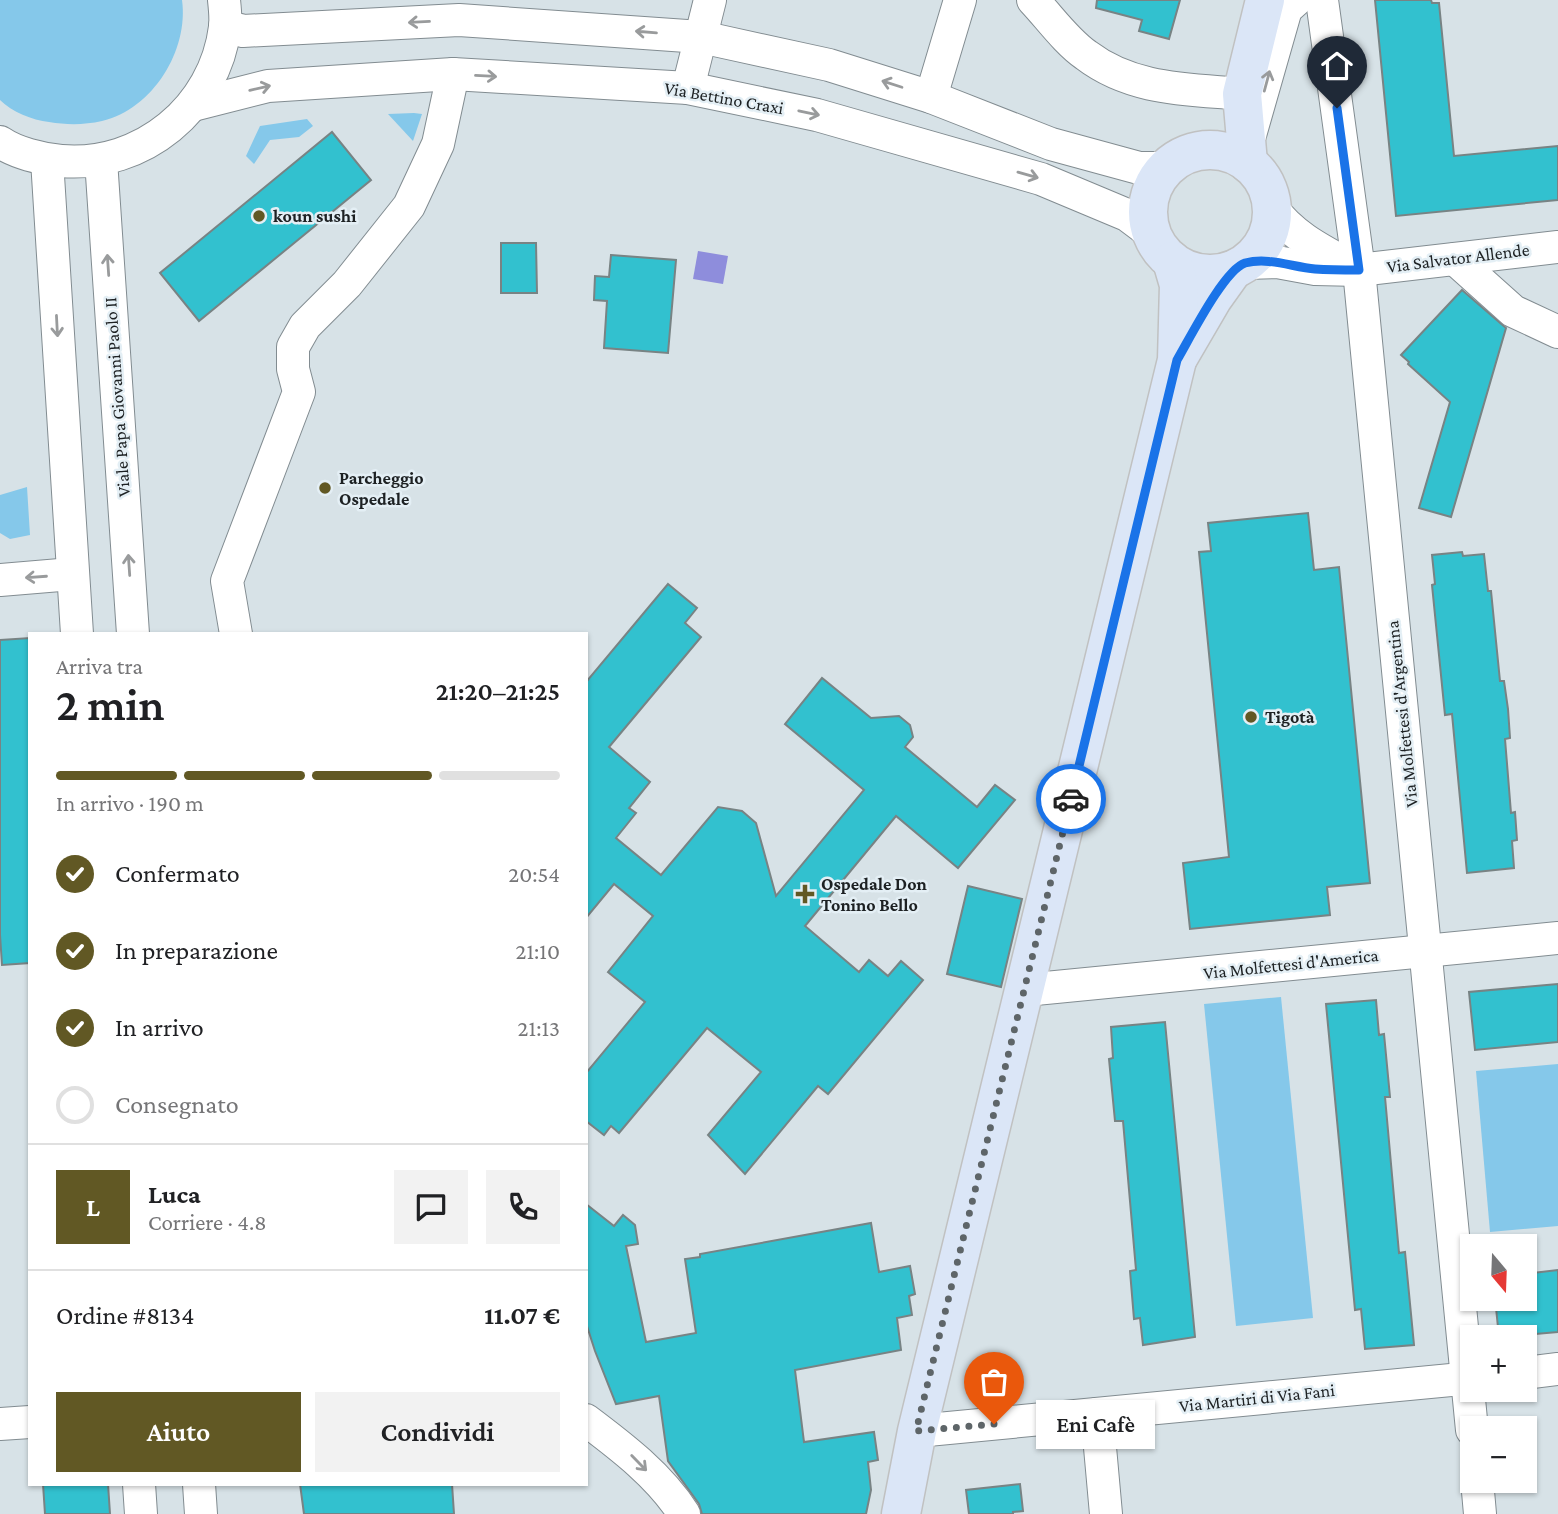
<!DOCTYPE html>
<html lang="it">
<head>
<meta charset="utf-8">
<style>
	body { margin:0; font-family:"Crimson Pro",serif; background:#f2f2f2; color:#202124; height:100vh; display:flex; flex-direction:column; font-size:26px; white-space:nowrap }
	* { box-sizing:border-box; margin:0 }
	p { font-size:23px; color:#757577 }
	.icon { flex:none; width:38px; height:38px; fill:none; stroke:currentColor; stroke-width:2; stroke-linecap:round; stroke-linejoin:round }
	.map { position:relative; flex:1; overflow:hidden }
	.sheet { position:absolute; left:28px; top:632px; width:560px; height:854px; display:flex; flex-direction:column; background:#fff; border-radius:0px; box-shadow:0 2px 5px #0004 }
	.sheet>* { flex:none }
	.needle { width:46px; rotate:161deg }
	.fabs { position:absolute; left:1460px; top:1234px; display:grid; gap:14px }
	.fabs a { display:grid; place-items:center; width:77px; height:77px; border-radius:0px; background:#fff; box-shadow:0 2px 5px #0004; font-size:35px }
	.pin { position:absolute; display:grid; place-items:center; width:60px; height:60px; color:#fff; margin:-72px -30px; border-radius:50% 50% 50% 0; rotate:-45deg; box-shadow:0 0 7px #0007 }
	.pin .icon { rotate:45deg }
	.courier { position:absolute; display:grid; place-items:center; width:70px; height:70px; margin:-35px; border:5px solid #1a73e8; border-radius:50%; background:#fff; color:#222; box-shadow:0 2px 9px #0007 }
	.bubble { position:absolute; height:49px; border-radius:0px; background:#fff; box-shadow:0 2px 5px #0004; font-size:23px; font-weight:600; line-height:49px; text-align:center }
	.head em { font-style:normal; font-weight:600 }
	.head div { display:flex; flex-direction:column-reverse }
	.head { display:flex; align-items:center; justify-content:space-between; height:119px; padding:0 28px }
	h1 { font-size:46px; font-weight:600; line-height:52px }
	.bar { display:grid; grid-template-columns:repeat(4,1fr); gap:10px 7px; align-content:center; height:84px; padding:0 28px }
	.bar i { height:9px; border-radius:5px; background:#e0e0e0 }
	.bar .active { background:#615824 }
	.bar p { grid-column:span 4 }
	.line { display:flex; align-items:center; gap:18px; padding:0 28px; border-top:2px solid #e0e0e0 }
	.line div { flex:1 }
	.round { display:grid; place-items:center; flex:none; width:74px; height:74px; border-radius:0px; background:#f2f2f2 }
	ol { padding:0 28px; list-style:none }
	li { display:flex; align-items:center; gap:21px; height:77px }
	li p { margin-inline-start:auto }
	li .icon { padding:7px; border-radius:50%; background:#615824; color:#fff; stroke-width:4 }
	li:last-child { color:#757577 }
	li i { width:38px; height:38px; border:4px solid #e0e0e0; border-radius:50% }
	.primary-button { display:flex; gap:14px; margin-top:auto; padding:14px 28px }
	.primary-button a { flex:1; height:80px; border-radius:0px; background:#615824; color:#fff; font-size:28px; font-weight:600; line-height:80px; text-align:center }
	.primary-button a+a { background:#f2f2f2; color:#202124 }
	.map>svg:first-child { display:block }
	.green { fill:#85c8ea }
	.water { fill:#8e8ddc }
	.building { fill:#32c1cf; stroke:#788384; stroke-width:2 }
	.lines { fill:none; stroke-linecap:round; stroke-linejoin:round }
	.minor-casing { stroke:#828c91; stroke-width:34 }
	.major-casing { stroke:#c0c1c1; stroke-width:41 }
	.minor { stroke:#fff; stroke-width:32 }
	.major { stroke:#dbe6f7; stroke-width:38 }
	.oneway { stroke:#999b9c }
	.done { stroke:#5e6568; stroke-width:7; stroke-dasharray:0 12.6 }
	.route { stroke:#1a73e8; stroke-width:9 }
	.poi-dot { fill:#615824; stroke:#e4eff5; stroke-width:2.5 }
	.labels { text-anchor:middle; stroke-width:5; stroke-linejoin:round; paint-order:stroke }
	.street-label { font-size:18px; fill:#1d2123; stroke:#e4eff5 }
	.poi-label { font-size:18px; font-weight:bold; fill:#1d2123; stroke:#e4eff5; text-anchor:start }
</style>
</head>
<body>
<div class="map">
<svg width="1558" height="1514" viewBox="0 0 1558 1514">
	<rect width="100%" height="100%" fill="#d7e2e7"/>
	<!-- green -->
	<g class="green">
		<path d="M0 0H182C189 50 153 109 102 121 84 125 67 125 49 122 32 120 12 112 0 100Z"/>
		<path d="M414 113 422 114 413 141 388 114Z"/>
		<path d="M307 119 313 126 299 137 270 140 254 164 246 156 260 126Z"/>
		<path d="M27 487 30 535 10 539 0 533V495Z"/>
		<path d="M1281 997 1313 1318 1236 1326 1204 1004Z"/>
		<path d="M1558 1064V1226L1490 1232 1476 1071Z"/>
	</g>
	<!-- water -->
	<path class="water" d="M698 251 728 256 723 284 693 279Z"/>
	<!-- building -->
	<g class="building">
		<path d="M1097 0H1180L1169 39 1139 31 1142 20 1096 8Z"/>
		<path d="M1375 0H1431L1432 3H1439L1454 156 1558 146V200L1396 216Z"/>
		<path d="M332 132 371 180 199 321 160 273Z"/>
		<path d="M501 243H536L537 293H501Z"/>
		<path d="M611 255 676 260 668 353 604 348 607 301 594 300 595 276 609 277Z"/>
		<path d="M1462 290 1506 328 1451 517 1419 508 1450 402 1408 364 1409 362 1401 355Z"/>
		<path d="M1308 513 1314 570 1339 567 1370 883 1327 887 1330 915 1190 929 1183 863 1229 857 1199 552 1211 551 1208 523Z"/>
		<path d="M1462 552 1463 556 1484 554 1488 591H1491L1500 681H1504L1508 709 1510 738 1505 739 1511 813 1515 812 1517 840 1512 841 1514 868 1467 873 1452 714 1445 715 1432 585 1435 584 1432 555Z"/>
		<path d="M668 584 697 608 685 623 701 637 609 747 650 782 629 808 636 813 616 838 661 875 718 807 742 811 756 823 776 896 864 790 785 724 822 678 871 718 899 716 910 725 913 737 905 747 977 807 995 785 1015 800 958 868 896 816 805 926 859 972 869 960 888 976 901 961 923 980 828 1094 818 1086 745 1174 708 1135 761 1072 707 1028 619 1133 611 1126 604 1135 586 1121V1073L645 1002 608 972 653 916 614 884 586 918V682Z"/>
		<path d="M30 638V963L2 965 0 935V640Z"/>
		<path d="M968 886 1022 899 1001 987 947 974Z"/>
		<path d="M1558 984V1042L1475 1050 1469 992Z"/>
		<path d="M1376 1000 1379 1035 1384 1034 1390 1097H1385L1399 1253 1405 1252 1414 1345 1365 1349 1361 1309 1355 1310 1326 1004Z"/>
		<path d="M1165 1022 1195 1337 1143 1345 1140 1318 1134 1319 1130 1271 1136 1270 1123 1121H1115L1109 1059 1113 1058 1111 1027Z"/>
		<path d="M586 1204 614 1226 623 1215 635 1225 638 1244 626 1246 646 1342 696 1333 685 1259 700 1257V1254L871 1223 879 1272 910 1266 915 1294 909 1296 912 1315 897 1318 901 1350 795 1370 804 1442 874 1432 878 1460 868 1462 871 1490 866 1514H702L699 1504 668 1461 659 1396 616 1404 595 1351 586 1323Z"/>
		<path d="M1558 1270V1332L1499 1337 1495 1298H1524V1274Z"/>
		<path d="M43 1484H108L110 1514H45Z"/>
		<path d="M300 1484H452L454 1514H304Z"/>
		<path d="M1020 1484 1023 1511 1013 1512V1514H969L966 1490Z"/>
	</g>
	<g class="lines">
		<!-- minor casing -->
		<g class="minor-casing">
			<g id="minor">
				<path d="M1033 0C1050 18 1066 41 1086 55 1132 90 1186 89 1242 94"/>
				<path d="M1322 0 1359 270 1472 1430"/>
				<path d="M225 26 243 31 459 20 701 37 829 65 931 97 1051 144 1139 168H1166"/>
				<path d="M688 88 710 0"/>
				<path d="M931 97 960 0"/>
				<path d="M193 105 268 86 453 74 688 88 817 115 1041 179 1127 215 1151 233"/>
				<path d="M1250 135 1286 9 1296 0"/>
				<path d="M0 142C16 153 41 159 61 161 142 168 215 108 225 27 226 18 225 9 224 0"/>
				<path d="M47 160 77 634"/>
				<path d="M101 160 133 634"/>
				<path d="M1272 208C1293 237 1323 251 1354 268"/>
				<path d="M1455 259 1513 311 1558 332"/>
				<path d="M1246 263 1277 262 1315 269 1359 270 1558 247"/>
				<path d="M0 580 72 574"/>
				<path d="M236 634 227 581 299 392 293 369V347L305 326 347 284 409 206 438 144 453 74"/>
				<path d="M1025 990 1558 938"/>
				<path d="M1524 1373 1558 1369"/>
				<path d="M1097 1414 1106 1514"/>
				<path d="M586 1420C622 1447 660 1476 684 1514"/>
				<path d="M0 1424 30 1422"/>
				<path d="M917 1431 1472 1378"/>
				<path d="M1477 1480 1480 1514"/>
				<path d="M139 1484 141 1514"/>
				<path d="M199 1484 201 1514"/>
			</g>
		</g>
		<!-- major casing -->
		<g class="major-casing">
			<g id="major">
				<circle cx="1210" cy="212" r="62"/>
				<path d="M1248 163 1242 94 1265 0"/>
				<path d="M1178 358 1213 298 1233 270"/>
				<path d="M901 1514 917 1431 1177 360 1179 285 1172 261"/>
			</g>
		</g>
		<!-- minor -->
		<use href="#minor" class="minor"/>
		<!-- major -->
		<use href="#major" class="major"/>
	</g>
	<!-- one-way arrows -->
	<defs><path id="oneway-shaft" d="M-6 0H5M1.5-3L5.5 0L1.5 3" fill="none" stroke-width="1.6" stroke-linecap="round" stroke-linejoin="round" transform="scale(1.75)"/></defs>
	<g class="oneway">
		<use href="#oneway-shaft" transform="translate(419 22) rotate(177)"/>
		<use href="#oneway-shaft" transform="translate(646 32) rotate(-175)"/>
		<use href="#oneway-shaft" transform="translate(486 76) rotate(3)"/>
		<use href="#oneway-shaft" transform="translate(1267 81) rotate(-75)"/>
		<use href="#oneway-shaft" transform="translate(892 84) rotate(-162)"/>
		<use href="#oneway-shaft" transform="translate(260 88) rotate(-13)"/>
		<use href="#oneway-shaft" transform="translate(809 113) rotate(12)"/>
		<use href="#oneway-shaft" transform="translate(1028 175) rotate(16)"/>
		<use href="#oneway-shaft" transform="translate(108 265) rotate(-94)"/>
		<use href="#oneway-shaft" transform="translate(57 326) rotate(87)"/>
		<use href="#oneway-shaft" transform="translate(129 565) rotate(-94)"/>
		<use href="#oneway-shaft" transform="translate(36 577) rotate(176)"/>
		<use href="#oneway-shaft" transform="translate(639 1463) rotate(46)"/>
	</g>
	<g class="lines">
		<!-- done -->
		<path class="done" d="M994 1424 916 1431 1071 799"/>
		<!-- route -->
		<path class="route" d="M1071 799 1177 360C1190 338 1224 270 1245 263 1269 257 1292 267 1315 269 1330 270 1345 270 1359 270L1337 108"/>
	</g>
	<!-- markers -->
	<g class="poi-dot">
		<circle cx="259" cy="216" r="7"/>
		<circle cx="325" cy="488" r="7"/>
		<circle cx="1251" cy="717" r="7"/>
		<path d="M801.5 883.5h7v7h7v7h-7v7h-7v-7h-7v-7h7z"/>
	</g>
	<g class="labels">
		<!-- street labels -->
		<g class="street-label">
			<text transform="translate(724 98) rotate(10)" y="6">Via Bettino Craxi</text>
			<text transform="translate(1458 258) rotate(-7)" y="6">Via Salvator Allende</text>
			<text transform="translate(117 397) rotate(-94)" y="6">Viale Papa Giovanni Paolo II</text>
			<text transform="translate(1402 714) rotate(-96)" y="6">Via Molfettesi d'Argentina</text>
			<text transform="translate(1291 964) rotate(-6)" y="6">Via Molfettesi d'America</text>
			<text transform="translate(1257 1398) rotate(-6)" y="6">Via Martiri di Via Fani</text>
		</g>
		<!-- poi labels -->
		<g class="poi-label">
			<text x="273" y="222">koun sushi</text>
			<text x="339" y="484">Parcheggio<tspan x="339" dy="21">Ospedale</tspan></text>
			<text x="1265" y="723">Tigotà</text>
			<text x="821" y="890">Ospedale Don<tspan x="821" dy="21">Tonino Bello</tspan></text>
		</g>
	</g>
</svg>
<div class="fabs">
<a><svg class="needle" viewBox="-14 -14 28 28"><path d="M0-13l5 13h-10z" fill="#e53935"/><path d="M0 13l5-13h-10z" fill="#757577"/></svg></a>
<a>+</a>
<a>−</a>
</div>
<div class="pin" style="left:994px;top:1424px;background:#ea580c"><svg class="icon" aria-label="bag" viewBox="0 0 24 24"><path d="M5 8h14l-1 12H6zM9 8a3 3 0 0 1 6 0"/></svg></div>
<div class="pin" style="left:1337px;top:108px;background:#1f2937"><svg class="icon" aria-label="home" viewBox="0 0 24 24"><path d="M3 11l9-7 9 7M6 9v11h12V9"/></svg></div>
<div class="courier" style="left:1071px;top:799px"><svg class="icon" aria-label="car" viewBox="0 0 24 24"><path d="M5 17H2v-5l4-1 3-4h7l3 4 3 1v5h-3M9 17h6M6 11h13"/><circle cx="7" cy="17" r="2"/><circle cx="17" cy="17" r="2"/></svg></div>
<div class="bubble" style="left:1036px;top:1400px;width:119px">Eni Cafè</div>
<section class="sheet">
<div class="head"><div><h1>2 min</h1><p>Arriva tra</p></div><em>21:20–21:25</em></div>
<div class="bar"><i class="active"></i><i class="active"></i><i class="active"></i><i></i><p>In arrivo · 190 m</p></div>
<ol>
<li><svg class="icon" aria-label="check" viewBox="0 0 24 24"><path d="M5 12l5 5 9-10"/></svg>Confermato<p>20:54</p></li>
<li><svg class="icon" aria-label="check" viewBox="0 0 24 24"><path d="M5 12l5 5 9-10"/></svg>In preparazione<p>21:10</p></li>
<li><svg class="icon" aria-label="check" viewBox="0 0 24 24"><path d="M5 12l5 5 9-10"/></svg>In arrivo<p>21:13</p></li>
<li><i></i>Consegnato</li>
</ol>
<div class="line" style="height:126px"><b class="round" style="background:#615824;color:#fff">L</b><div><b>Luca</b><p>Corriere · 4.8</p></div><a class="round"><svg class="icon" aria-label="chat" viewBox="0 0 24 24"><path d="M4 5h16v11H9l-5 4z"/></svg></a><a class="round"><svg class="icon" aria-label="phone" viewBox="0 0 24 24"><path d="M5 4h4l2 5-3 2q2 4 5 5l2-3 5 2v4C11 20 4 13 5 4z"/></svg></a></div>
<div class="line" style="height:91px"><div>Ordine #8134</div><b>11.07 €</b></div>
<div class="primary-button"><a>Aiuto</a><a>Condividi</a></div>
</section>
</div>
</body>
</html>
